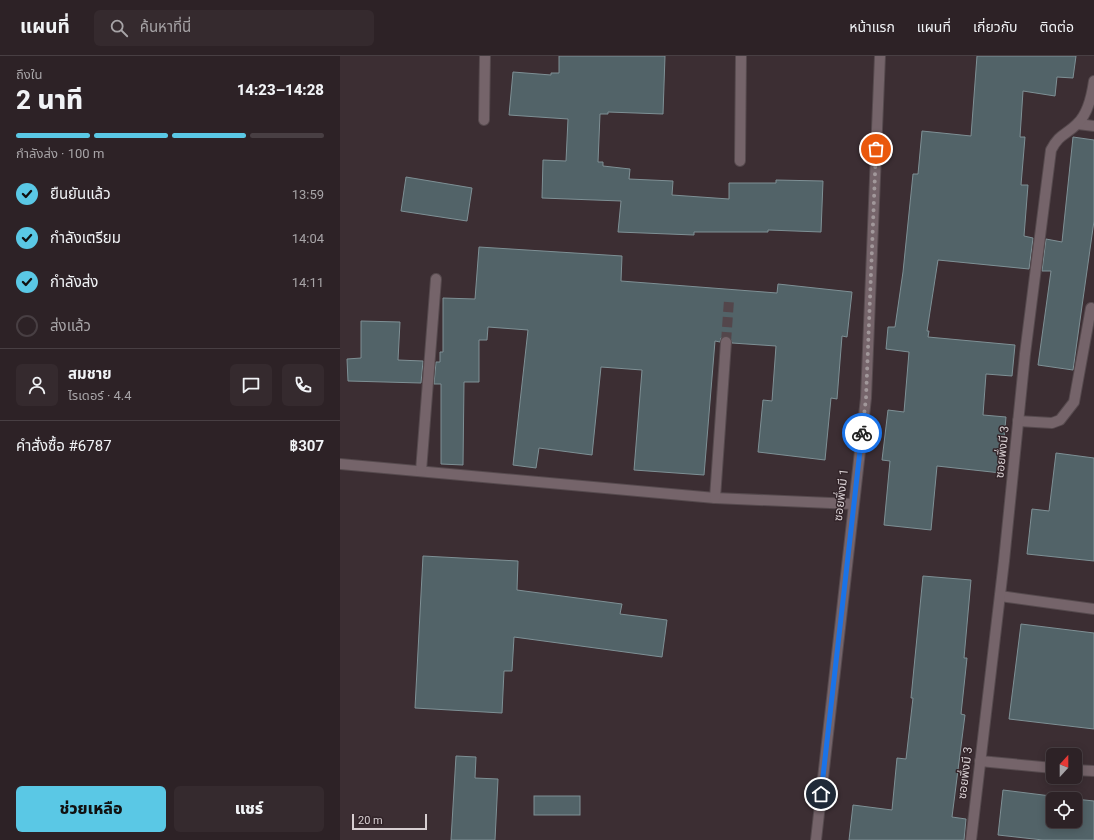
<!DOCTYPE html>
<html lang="th">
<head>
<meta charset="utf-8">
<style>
	body { margin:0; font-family:Roboto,"Noto Sans Thai",sans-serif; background:#352a2e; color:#f1f3f6; height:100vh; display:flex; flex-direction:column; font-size:15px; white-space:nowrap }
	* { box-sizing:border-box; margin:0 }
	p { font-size:13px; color:#a7a4a7 }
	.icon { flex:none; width:22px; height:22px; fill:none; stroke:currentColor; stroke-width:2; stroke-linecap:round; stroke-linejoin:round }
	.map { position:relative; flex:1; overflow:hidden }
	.panel { display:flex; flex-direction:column; background:#2d2226; width:340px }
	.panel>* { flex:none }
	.needle { width:26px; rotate:21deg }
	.tools { position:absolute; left:706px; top:692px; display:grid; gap:8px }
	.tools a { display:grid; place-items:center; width:36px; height:36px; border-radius:6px; background:#2d2226; box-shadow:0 2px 10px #0003,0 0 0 1px #483f43; font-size:20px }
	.scale { position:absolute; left:12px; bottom:10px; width:75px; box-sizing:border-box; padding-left:4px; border:2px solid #d8cfd2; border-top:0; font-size:11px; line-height:14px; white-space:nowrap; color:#d8cfd2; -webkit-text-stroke:3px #322429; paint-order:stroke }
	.pin { position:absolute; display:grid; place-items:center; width:34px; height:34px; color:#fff; margin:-17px; border:2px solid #fff; border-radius:50%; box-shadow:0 1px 4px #0007 }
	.courier { position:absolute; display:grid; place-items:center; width:40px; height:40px; margin:-20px; border:3px solid #1a73e8; border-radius:50%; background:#fff; color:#222; box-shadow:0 1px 5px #0007 }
	.head em { font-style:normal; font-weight:800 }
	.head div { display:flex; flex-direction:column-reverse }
	.head { display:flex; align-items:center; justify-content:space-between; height:68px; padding:0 16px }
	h1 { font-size:26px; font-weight:800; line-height:30px }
	.bar { display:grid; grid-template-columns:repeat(4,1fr); gap:6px 4px; align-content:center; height:48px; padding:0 16px }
	.bar i { height:5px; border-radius:3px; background:#483f43 }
	.bar .active { background:#5ac8e5 }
	.bar p { grid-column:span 4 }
	.line { display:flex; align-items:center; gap:10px; padding:0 16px; border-top:1px solid #483f43 }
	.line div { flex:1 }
	.round { display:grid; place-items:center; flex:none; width:42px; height:42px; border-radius:6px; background:#352a2e }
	ol { padding:0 16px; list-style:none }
	li { display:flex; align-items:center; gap:12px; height:44px }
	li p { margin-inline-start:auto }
	li .icon { padding:4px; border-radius:50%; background:#5ac8e5; color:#111; stroke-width:4 }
	li:last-child { color:#a7a4a7 }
	li i { width:22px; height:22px; border:2px solid #483f43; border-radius:50% }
	.button { display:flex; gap:8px; margin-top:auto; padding:8px 16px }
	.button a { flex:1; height:46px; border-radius:6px; background:#5ac8e5; color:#111; font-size:16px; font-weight:800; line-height:46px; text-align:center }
	.button a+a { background:#352a2e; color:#f1f3f6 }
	header { display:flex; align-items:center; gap:24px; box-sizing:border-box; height:56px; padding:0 20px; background:#2d2226; border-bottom:1px solid #483f43 }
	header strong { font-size:19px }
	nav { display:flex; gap:22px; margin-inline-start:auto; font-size:14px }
	.search { width:280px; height:36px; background:#352a2e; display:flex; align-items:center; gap:10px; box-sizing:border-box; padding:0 14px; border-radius:6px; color:#a7a4a7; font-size:15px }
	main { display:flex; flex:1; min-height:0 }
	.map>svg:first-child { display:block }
	.building { fill:#526368; stroke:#7e9095 }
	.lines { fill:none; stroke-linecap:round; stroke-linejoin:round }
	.minor-tunnel { stroke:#53464b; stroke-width:10; stroke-dasharray:10 5; stroke-linecap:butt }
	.minor-casing { stroke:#564a4e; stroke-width:12 }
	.minor { stroke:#75646a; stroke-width:10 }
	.done { stroke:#a1979a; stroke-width:4; stroke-dasharray:0 7.2 }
	.route { stroke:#1a73e8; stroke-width:5 }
	.labels { text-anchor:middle; stroke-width:3; stroke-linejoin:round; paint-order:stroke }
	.street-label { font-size:12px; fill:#d8cfd2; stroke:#322429 }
</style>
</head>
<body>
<header>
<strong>แผนที่</strong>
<div class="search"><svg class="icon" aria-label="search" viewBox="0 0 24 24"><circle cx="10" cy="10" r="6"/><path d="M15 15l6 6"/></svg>ค้นหาที่นี่</div>
<nav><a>หน้าแรก</a><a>แผนที่</a><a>เกี่ยวกับ</a><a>ติดต่อ</a></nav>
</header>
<main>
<section class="panel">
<div class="head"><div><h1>2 นาที</h1><p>ถึงใน</p></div><em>14:23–14:28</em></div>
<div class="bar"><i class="active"></i><i class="active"></i><i class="active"></i><i></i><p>กำลังส่ง · 100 m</p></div>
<ol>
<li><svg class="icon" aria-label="check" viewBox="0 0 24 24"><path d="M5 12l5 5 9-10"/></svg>ยืนยันแล้ว<p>13:59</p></li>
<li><svg class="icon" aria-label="check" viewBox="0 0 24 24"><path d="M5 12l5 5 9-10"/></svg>กำลังเตรียม<p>14:04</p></li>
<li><svg class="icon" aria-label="check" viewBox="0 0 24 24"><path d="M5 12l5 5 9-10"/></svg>กำลังส่ง<p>14:11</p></li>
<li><i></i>ส่งแล้ว</li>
</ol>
<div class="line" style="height:72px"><a class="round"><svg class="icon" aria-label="person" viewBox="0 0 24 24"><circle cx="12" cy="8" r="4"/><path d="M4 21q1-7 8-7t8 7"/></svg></a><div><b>สมชาย</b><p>ไรเดอร์ · 4.4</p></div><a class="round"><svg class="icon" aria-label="chat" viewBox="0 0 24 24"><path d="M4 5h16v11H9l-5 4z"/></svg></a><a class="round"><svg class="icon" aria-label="phone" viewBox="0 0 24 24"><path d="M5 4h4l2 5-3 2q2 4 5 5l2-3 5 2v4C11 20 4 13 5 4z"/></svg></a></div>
<div class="line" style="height:52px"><div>คำสั่งซื้อ #6787</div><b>฿307</b></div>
<div class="button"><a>ช่วยเหลือ</a><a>แชร์</a></div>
</section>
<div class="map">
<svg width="754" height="784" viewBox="0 0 754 784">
	<rect width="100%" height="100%" fill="#3c2e33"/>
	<!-- building -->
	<g class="building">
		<path d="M219 0H325L323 58 268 56V58H260L258 106H263V110L290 113 289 123 333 125 332 139 389 143V127H436V124L483 125 481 176 428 174V176H354V179L278 176 281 145 202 142 203 104 226 105 228 63 169 59 173 16 211 19V17H219Z"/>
		<path d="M637 0H736L733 22 717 21 715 40 683 35 680 81H685L681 129H688L684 180 693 182 689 213 598 204 587 275H589L588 281 675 289 672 320 646 318 643 359 666 361 661 417 597 410 591 474 544 469 550 405 542 404 548 354 564 356 569 296 546 293 548 271H555L563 216 573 118H578L582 75 631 80Z"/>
		<path d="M733 81 754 84V165L733 314 698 309 711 215H702L706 183 722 186Z"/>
		<path d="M66 121 132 132 127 165 61 155Z"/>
		<path d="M139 191 282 200 281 225 437 237 438 228 512 236 507 281 502 280 497 343 491 342 485 404 418 396 423 344 432 345 436 290 392 287 390 281 386 280 381 282 380 286 375 285 364 419 294 414 302 314 261 311 252 399 199 392 196 412 173 409 188 274 148 271 147 284H139V326H124L123 409 101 408V328H94L96 306H100V296H103V242L135 243Z"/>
		<path d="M21 265 60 266 58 304 83 305 81 327 8 325 7 303 21 302Z"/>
		<path d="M716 397 754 402V505L687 498 692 453 709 455Z"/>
		<path d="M83 500 178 505 177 534 282 548 280 558 327 564 322 601 174 581 172 615H164L162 657 75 652Z"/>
		<path d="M583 520 631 524 624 602H627L621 658 625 659 612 761 626 763 624 784H509L513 749 552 754 557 702 566 703 573 642H571Z"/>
		<path d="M681 568 754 577V673L669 663Z"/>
		<path d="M116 700 136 701 135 722 158 723 155 784H111Z"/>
		<path d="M663 734 735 743H713V765H735V743L754 745V784H703L658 779Z"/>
		<rect x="194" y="740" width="46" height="19"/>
	</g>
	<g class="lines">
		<!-- minor-tunnel -->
		<path class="minor-tunnel" d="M386 286 389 244"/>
		<!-- minor casing -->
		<g class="minor-casing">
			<g id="minor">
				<path d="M144 64 145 0"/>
				<path d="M738 68 754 70"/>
				<path d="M400 105 401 0"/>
				<path d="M678 365 712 367 720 364 734 346 751 252"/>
				<path d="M0 408 375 442 513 448"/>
				<path d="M81 415 96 223"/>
				<path d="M375 442 386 286"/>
				<path d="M660 540 754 553"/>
				<path d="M640 705 713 712"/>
				<path d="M735 714 754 715"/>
				<path d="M476 784 526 342 540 0"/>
				<path d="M631 784 664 505 685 298 711 94C719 78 726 79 737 68 748 58 752 39 754 25"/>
			</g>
		</g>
		<!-- minor -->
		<use href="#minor" class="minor"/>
	</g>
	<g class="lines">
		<!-- done -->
		<path class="done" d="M522 377 526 342 536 93"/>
		<!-- route -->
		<path class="route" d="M481 738 522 377"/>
	</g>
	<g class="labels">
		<!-- street labels -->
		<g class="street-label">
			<text transform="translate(662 396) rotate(-84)" y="4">ซอยพึ่งมี 3</text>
			<text transform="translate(501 439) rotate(-83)" y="4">ซอยพึ่งมี 1</text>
			<text transform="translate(625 717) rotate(-83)" y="4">ซอยพึ่งมี 3</text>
		</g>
	</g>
</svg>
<div class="tools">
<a><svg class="needle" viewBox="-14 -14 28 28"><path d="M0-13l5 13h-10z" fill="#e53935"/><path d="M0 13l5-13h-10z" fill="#a7a4a7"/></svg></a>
<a><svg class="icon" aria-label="locate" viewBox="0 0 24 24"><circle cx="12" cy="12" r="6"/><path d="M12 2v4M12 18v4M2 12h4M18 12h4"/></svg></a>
</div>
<div class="scale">20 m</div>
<div class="pin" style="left:536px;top:93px;background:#ea580c"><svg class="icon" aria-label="bag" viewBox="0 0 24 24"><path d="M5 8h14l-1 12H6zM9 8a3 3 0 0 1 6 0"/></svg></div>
<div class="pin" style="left:481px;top:738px;background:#1f2937"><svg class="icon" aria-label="home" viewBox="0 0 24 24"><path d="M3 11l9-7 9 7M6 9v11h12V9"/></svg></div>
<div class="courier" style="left:522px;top:377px"><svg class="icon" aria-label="bike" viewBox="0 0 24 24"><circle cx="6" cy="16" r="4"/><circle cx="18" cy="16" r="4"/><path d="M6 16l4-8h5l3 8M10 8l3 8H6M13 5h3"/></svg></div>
</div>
</main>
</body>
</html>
